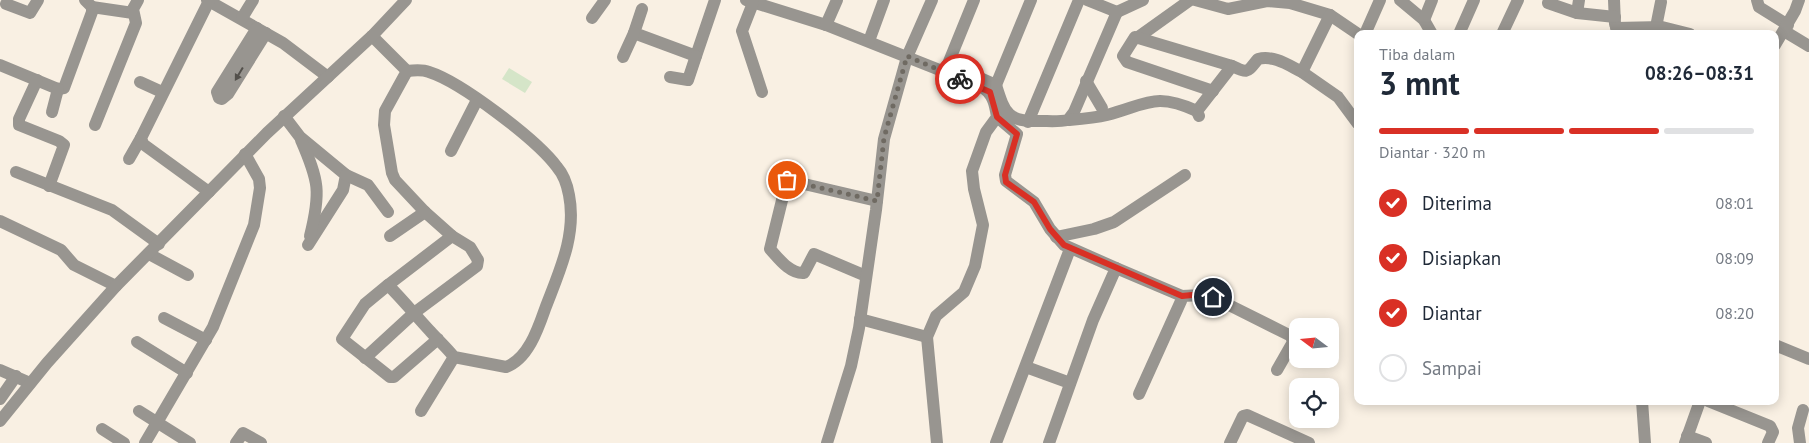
<!DOCTYPE html>
<html lang="id">
<head>
<meta charset="utf-8">
<style>
	body { margin:0; font-family:"PT Sans",sans-serif; background:#f2f2f3; color:#1f2937; height:100vh; display:flex; flex-direction:column; font-size:19px; white-space:nowrap }
	* { box-sizing:border-box; margin:0 }
	p { font-size:16px; color:#747a83 }
	.icon { flex:none; width:28px; height:28px; fill:none; stroke:currentColor; stroke-width:2; stroke-linecap:round; stroke-linejoin:round }
	.map { position:relative; flex:1; overflow:hidden }
	.side { position:absolute; left:1354px; top:30px; width:425px; height:375px; display:flex; flex-direction:column; background:#fff; border-radius:10px; box-shadow:0 2px 12px #0003 }
	.side>* { flex:none }
	.needle { width:32px; rotate:286deg }
	.buttons { position:absolute; left:1289px; top:318px; display:grid; gap:10px }
	.buttons a { display:grid; place-items:center; width:50px; height:50px; border-radius:10px; background:#fff; box-shadow:0 2px 12px #0003; font-size:25px }
	.pin { position:absolute; display:grid; place-items:center; width:42px; height:42px; color:#fff; margin:-21px; border:2px solid #fff; border-radius:50%; box-shadow:0 1px 5px #0007 }
	.courier { position:absolute; display:grid; place-items:center; width:50px; height:50px; margin:-25px; border:4px solid #d93025; border-radius:50%; background:#fff; color:#222; box-shadow:0 1px 6px #0007 }
	.overview em { font-style:normal; font-weight:800 }
	.overview div { display:flex; flex-direction:column-reverse }
	.overview { display:flex; align-items:center; justify-content:space-between; height:85px; padding:0 25px }
	h1 { font-size:32px; font-weight:800; line-height:38px }
	.bar { display:grid; grid-template-columns:repeat(4,1fr); gap:8px 5px; align-content:center; height:60px; padding:0 25px }
	.bar i { height:6px; border-radius:4px; background:#e0e1e3 }
	.bar .current { background:#d93025 }
	.bar p { grid-column:span 4 }
	ol { padding:0 25px; list-style:none }
	li { display:flex; align-items:center; gap:15px; height:55px }
	li p { margin-inline-start:auto }
	li .icon { padding:5px; border-radius:50%; background:#d93025; color:#fff; stroke-width:4 }
	li:last-child { color:#747a83 }
	li i { width:28px; height:28px; border:2px solid #e0e1e3; border-radius:50% }
	.map>svg:first-child { display:block }
	.green { fill:#d5e5c8 }
	.lines { fill:none; stroke-linecap:round; stroke-linejoin:round }
	.minor { stroke:#989590; stroke-width:12 }
	.oneway { fill:#53504b }
	.done { stroke:#6f6a62; stroke-width:5; stroke-dasharray:0 9 }
	.route { stroke:#d93025; stroke-width:6 }
</style>
</head>
<body>
<div class="map">
<svg width="1809" height="443" viewBox="0 0 1809 443">
	<rect width="100%" height="100%" fill="#f9f0e3"/>
	<!-- green -->
	<path class="green" d="M509 68 532 82 525 93 502 79Z"/>
	<g class="lines">
		<!-- minor -->
		<g class="minor">
			<path d="M207 0 283 43 328 77"/>
			<path d="M746 0 826 25 980 86C993 93 995 104 997 117L986 132 972 171 974 189 983 225 975 266 964 292 936 316 927 337 937 443"/>
			<path d="M974 0 948 64 996 85 1031 0"/>
			<path d="M1195 0 1228 9 1267 1 1290 3 1330 15 1358 34"/>
			<path d="M1400 0 1424 20 1432 34"/>
			<path d="M1614 0 1615 24"/>
			<path d="M1757 0 1759 7 1788 25"/>
			<path d="M753 3 742 31 762 92"/>
			<path d="M1548 3 1577 13 1615 17"/>
			<path d="M6 4 30 13 38 0"/>
			<path d="M92 7 133 13"/>
			<path d="M642 9 634 33 696 56 715 0"/>
			<path d="M1117 12 1143 0"/>
			<path d="M1577 13 1579 0"/>
			<path d="M242 18 253 0"/>
			<path d="M592 18 605 0"/>
			<path d="M1424 20 1432 0"/>
			<path d="M826 25 837 0"/>
			<path d="M1656 27 1661 2"/>
			<path d="M257 28 217 92 219 98 222 99 228 94 266 33"/>
			<path d="M1616 28 1662 27 1690 34"/>
			<path d="M1784 31 1809 46"/>
			<path d="M1365 34 1380 0"/>
			<path d="M1459 34 1474 0"/>
			<path d="M1502 34 1518 0"/>
			<path d="M1137 38 1190 0"/>
			<path d="M869 41 884 0"/>
			<path d="M1775 45 1795 11 1799 0"/>
			<path d="M623 57 634 33"/>
			<path d="M0 65 58 89 64 88 92 12V7L85 0"/>
			<path d="M407 71C414 70 422 69 429 72 461 82 537 140 557 167 564 175 567 184 569 195 577 235 559 272 545 309 538 329 528 359 506 367L454 357C447 348 438 340 430 331 416 316 403 300 388 285L365 304 342 339 390 377H394L438 339"/>
			<path d="M1302 72 1338 97 1358 124"/>
			<path d="M670 77 688 80 696 56"/>
			<path d="M37 80 19 119V125L59 141 64 145 49 186"/>
			<path d="M1086 81 1102 108"/>
			<path d="M140 82 162 92"/>
			<path d="M996 85C1005 114 1008 122 1040 121 1049 121 1059 122 1068 120L1074 112 1117 12 1087 0"/>
			<path d="M1213 91 1127 62 1123 56 1135 37 1232 66"/>
			<path d="M52 112 58 89"/>
			<path d="M284 116 300 137 346 175 343 190 308 245"/>
			<path d="M1199 116 1197 111 1232 66C1249 74 1247 72 1258 59 1274 55 1288 65 1302 72L1330 15"/>
			<path d="M997 117 1017 134 1005 175 1006 181 1034 202 1050 229 1064 245 1116 268 1093 320 1049 443"/>
			<path d="M1068 120C1081 119 1095 118 1107 115 1148 104 1155 92 1197 111"/>
			<path d="M1028 122 1079 0"/>
			<path d="M95 125 136 23 133 9 138 0"/>
			<path d="M301 140C319 181 321 192 310 236"/>
			<path d="M451 151 477 100"/>
			<path d="M129 159 141 138"/>
			<path d="M16 172 112 210 159 244"/>
			<path d="M346 175 368 185 388 212"/>
			<path d="M209 192 143 144 141 138 209 1"/>
			<path d="M0 221 61 250 74 265 116 286"/>
			<path d="M390 236 425 212"/>
			<path d="M1056 237 1094 229 1114 222 1185 175"/>
			<path d="M149 254 188 275"/>
			<path d="M1116 268 1182 296 1181 301 1139 394"/>
			<path d="M866 276 814 254 804 273C790 274 779 259 770 249L787 180 877 201"/>
			<path d="M388 285 452 236"/>
			<path d="M1182 296 1203 295 1213 297 1291 336 1293 342 1277 370"/>
			<path d="M164 318 206 340"/>
			<path d="M860 319 927 337"/>
			<path d="M137 342 187 373"/>
			<path d="M1775 345 1809 359"/>
			<path d="M365 358 414 313 477 266 478 260 470 247 452 236 425 212 395 180 392 173 384 125 385 111 407 71 372 36"/>
			<path d="M1026 367 1070 383"/>
			<path d="M0 370 30 383"/>
			<path d="M0 399 16 376"/>
			<path d="M1642 401 1645 443"/>
			<path d="M1708 401 1770 426 1773 432 1768 443"/>
			<path d="M139 411 190 443"/>
			<path d="M421 411 454 357"/>
			<path d="M0 421 47 363 116 286 267 133 372 36 406 0"/>
			<path d="M102 429 124 443"/>
			<path d="M1687 436 1706 443"/>
			<path d="M145 443 213 327 254 225 260 188 259 179 245 154"/>
			<path d="M236 443 243 433 261 443"/>
			<path d="M827 443 851 366 859 328 876 210 884 139 907 57 932 0"/>
			<path d="M996 443 1070 249"/>
			<path d="M1230 443 1243 416 1247 415 1309 443"/>
			<path d="M1685 443 1700 401"/>
			<path d="M1800 443 1798 428 1803 410"/>
		</g>
	</g>
	<!-- one-way arrows -->
	<defs><path id="oneway-solid" d="M-6-.8H1V-3.2L6.5 0L1 3.2V.8H-6Z" transform="scale(1.25)"/></defs>
	<use class="oneway" href="#oneway-solid" transform="translate(239 74) rotate(121)"/>
	<g class="lines">
		<!-- done -->
		<path class="done" d="M787 180 877 201 884 138 907 56 960 79"/>
		<!-- route -->
		<path class="route" d="M960 79 990 92 997 117 1017 134 1005 175 1006 182 1034 202 1050 229 1064 245 1182 296 1202 294 1213 297"/>
	</g>
</svg>
<div class="buttons">
<a><svg class="needle" viewBox="-14 -14 28 28"><path d="M0-13l5 13h-10z" fill="#e53935"/><path d="M0 13l5-13h-10z" fill="#747a83"/></svg></a>
<a><svg class="icon" aria-label="locate" viewBox="0 0 24 24"><circle cx="12" cy="12" r="6"/><path d="M12 2v4M12 18v4M2 12h4M18 12h4"/></svg></a>
</div>
<div class="pin" style="left:787px;top:180px;background:#ea580c"><svg class="icon" aria-label="bag" viewBox="0 0 24 24"><path d="M5 8h14l-1 12H6zM9 8a3 3 0 0 1 6 0"/></svg></div>
<div class="pin" style="left:1213px;top:297px;background:#1f2937"><svg class="icon" aria-label="home" viewBox="0 0 24 24"><path d="M3 11l9-7 9 7M6 9v11h12V9"/></svg></div>
<div class="courier" style="left:960px;top:79px"><svg class="icon" aria-label="bike" viewBox="0 0 24 24"><circle cx="6" cy="16" r="4"/><circle cx="18" cy="16" r="4"/><path d="M6 16l4-8h5l3 8M10 8l3 8H6M13 5h3"/></svg></div>
<section class="side">
<div class="overview"><div><h1>3 mnt</h1><p>Tiba dalam</p></div><em>08:26–08:31</em></div>
<div class="bar"><i class="current"></i><i class="current"></i><i class="current"></i><i></i><p>Diantar · 320 m</p></div>
<ol>
<li><svg class="icon" aria-label="check" viewBox="0 0 24 24"><path d="M5 12l5 5 9-10"/></svg>Diterima<p>08:01</p></li>
<li><svg class="icon" aria-label="check" viewBox="0 0 24 24"><path d="M5 12l5 5 9-10"/></svg>Disiapkan<p>08:09</p></li>
<li><svg class="icon" aria-label="check" viewBox="0 0 24 24"><path d="M5 12l5 5 9-10"/></svg>Diantar<p>08:20</p></li>
<li><i></i>Sampai</li>
</ol>
</section>
</div>
</body>
</html>
